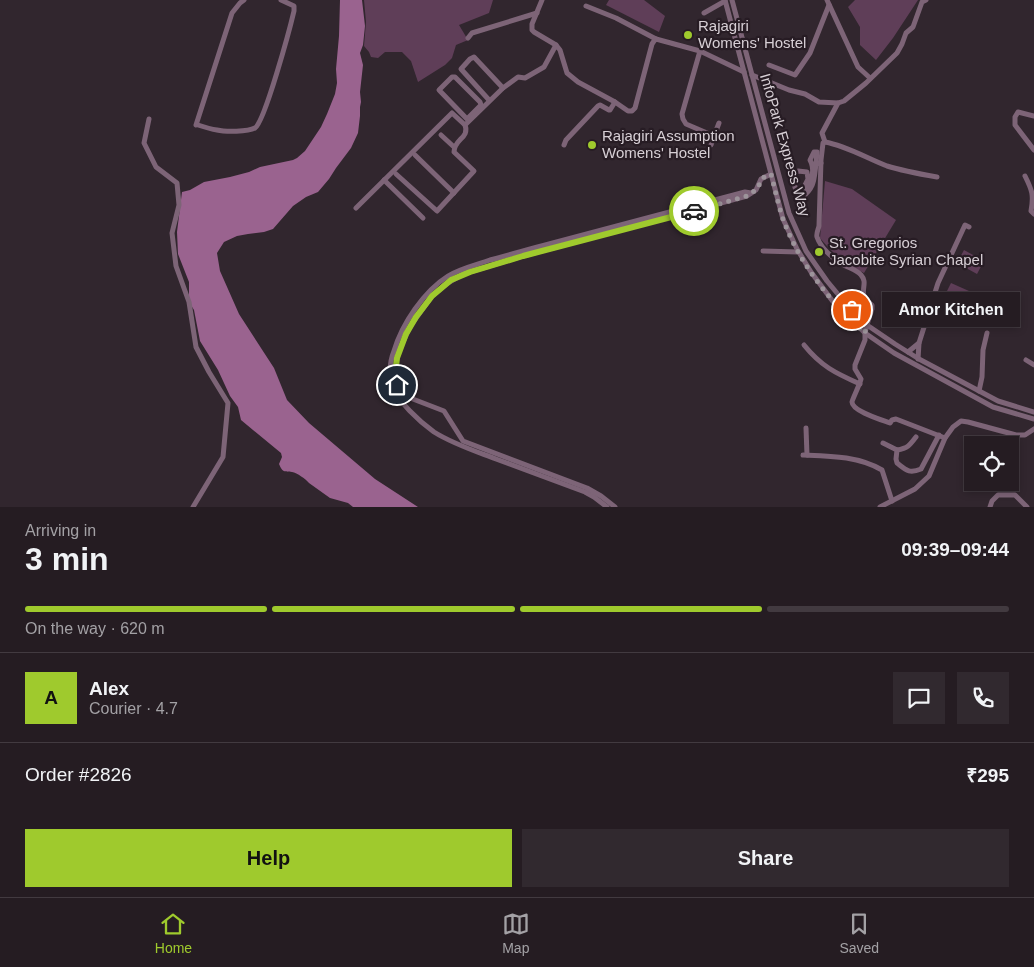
<!DOCTYPE html>
<html lang="en">
<head>
<meta charset="utf-8">
<style>
	body { margin:0; font-family:Helvetica,sans-serif; background:#31292f; color:#f1f3f6; height:100vh; display:flex; flex-direction:column; font-size:19px; white-space:nowrap }
	* { box-sizing:border-box; margin:0 }
	p { font-size:16px; color:#a3a1a5 }
	.icon { flex:none; width:28px; height:28px; fill:none; stroke:currentColor; stroke-width:2; stroke-linecap:round; stroke-linejoin:round }
	.map { position:relative; height:507px; overflow:hidden }
	.details { display:flex; flex-direction:column; background:#251c22; flex:1 }
	.details>* { flex:none }
	.tools { position:absolute; left:964px; top:436px; display:grid; gap:10px }
	.tools a { display:grid; place-items:center; width:55px; height:55px; border-radius:0px; background:#251c22; box-shadow:0 2px 8px #0003,0 0 0 1px #423a40; font-size:25px }
	.pin { position:absolute; display:grid; place-items:center; width:42px; height:42px; color:#fff; margin:-21px; border:2px solid #fff; border-radius:50%; box-shadow:0 1px 5px #0007 }
	.courier { position:absolute; display:grid; place-items:center; width:50px; height:50px; margin:-25px; border:4px solid #9fca2d; border-radius:50%; background:#fff; color:#222; box-shadow:0 1px 6px #0007 }
	.bubble { position:absolute; height:35px; border-radius:0px; background:#251c22; box-shadow:0 2px 8px #0003,0 0 0 1px #423a40; font-size:16px; font-weight:600; line-height:35px; text-align:center }
	.overview em { font-style:normal; font-weight:600 }
	.overview div { display:flex; flex-direction:column-reverse }
	.overview { display:flex; align-items:center; justify-content:space-between; height:85px; padding:0 25px }
	h1 { font-size:32px; font-weight:600; line-height:38px }
	.bar { display:grid; grid-template-columns:repeat(4,1fr); gap:8px 5px; align-content:center; height:60px; padding:0 25px }
	.bar i { height:6px; border-radius:4px; background:#423a40 }
	.bar .on { background:#9fca2d }
	.bar p { grid-column:span 4 }
	.line { display:flex; align-items:center; gap:12px; padding:0 25px; border-top:1px solid #423a40 }
	.line div { flex:1 }
	.round { display:grid; place-items:center; flex:none; width:52px; height:52px; border-radius:0px; background:#31292f }
	.action { display:flex; gap:10px; margin-top:auto; padding:10px 25px }
	.action a { flex:1; height:58px; border-radius:0px; background:#9fca2d; color:#111; font-size:20px; font-weight:600; line-height:58px; text-align:center }
	.action a+a { background:#31292f; color:#f1f3f6 }
	.menu { display:flex; justify-content:space-around; align-items:center; height:70px; border-top:1px solid #423a40; background:#251c22; font-size:14px; color:#a3a1a5 }
	.menu a { display:grid; justify-items:center; gap:2px }
	.menu .on { color:#9fca2d }
	.map>svg:first-child { display:block }
	.green { fill:#5f3e58 }
	.water { fill:#9a638f }
	.lines { fill:none; stroke-linecap:round; stroke-linejoin:round }
	.minor { stroke:#7d6477; stroke-width:5 }
	.done { stroke:#9d949b; stroke-width:5; stroke-dasharray:0 9 }
	.route { stroke:#9fca2d; stroke-width:6 }
	.poi-dot { fill:#9fca2d; stroke:#271c24; stroke-width:2 }
	.labels { text-anchor:middle; stroke-width:4.5; stroke-linejoin:round; paint-order:stroke }
	.poi-label { font-size:15px; fill:#d7cfd5; stroke:#271c24; text-anchor:start }
	.street-label { font-size:15px; fill:#d7cfd5; stroke:#271c24 }
</style>
</head>
<body>
<div class="map">
<svg width="1034" height="507" viewBox="0 0 1034 507">
	<rect width="100%" height="100%" fill="#31262e"/>
	<!-- green -->
	<g class="green">
		<path d="M364 0H493L489 13 459 25 468 40 456 45 452 58 445 65 418 82 411 61 402 52H385L378 58 371 57 369 52 364 46 366 22Z"/>
		<path d="M609 0H644L665 16 659 32 606 5Z"/>
		<path d="M855 0H918L893 38 876 60 860 45V27L848 7Z"/>
		<path d="M825 181 852 189 896 220 864 273C845 263 834 255 820 238Z"/>
		<path d="M964 250 984 261 977 274 957 263Z"/>
		<path d="M951 283 978 295 968 314 941 303Z"/>
	</g>
	<!-- water -->
	<path class="water" d="M340 0H362L365 26 363 45 360 53 363 65 360 92 361 102 360 107V116L358 133 351 148 336 168 329 179 318 192 306 197 293 206 273 229 264 232 248 234 237 236 224 242 217 253 220 271 239 314 274 368 287 400 309 423 375 479 418 507H353L348 503 330 498 309 483C306 479 297 473 292 472 284 471 283 473 279 464L282 457 281 453 241 420 238 407 230 396 218 370 200 341 194 310 189 302V282L178 254 177 232 182 192 190 190 204 182 230 177 249 172 260 167 293 160 297 158 305 151 321 127 327 114 335 94 337 83 336 69 339 36Z"/>
	<g class="lines">
		<!-- minor -->
		<g class="minor">
			<path d="M542 0 532 24V30L534 32 556 45"/>
			<path d="M725 0 783 219 797 249 811 272 834 303 865 333 894 353 993 407 1034 419"/>
			<path d="M732 0 789 213 806 251 827 281 851 310 867 325 895 344 919 359 998 401 1034 412"/>
			<path d="M827 0 858 67 870 78"/>
			<path d="M586 6 616 18 656 39"/>
			<path d="M704 13 725 1"/>
			<path d="M468 38 472 33 537 13"/>
			<path d="M700 51 682 114 683 119 686 124 714 136 711 145"/>
			<path d="M769 65 795 75 810 53 829 5"/>
			<path d="M752 75 789 90 805 94 819 102 838 103 844 101 866 83 897 53 902 44 906 33 913 27 922 2 926 0"/>
			<path d="M452 77H455L480 102 481 105 467 119 439 90Z"/>
			<path d="M489 100 461 69 470 59 474 57 503 88"/>
			<path d="M1034 116 1018 112 1015 117V125L1034 150"/>
			<path d="M149 119 144 143 156 167 177 183 179 205 172 233 176 266 189 302 196 347 209 372 228 403 223 457 193 507"/>
			<path d="M196 125 232 13 240 3 244 0"/>
			<path d="M198 125C204 127 210 129 217 130 225 132 248 132 255 128 265 121 290 28 294 11V6L281 0"/>
			<path d="M441 135 454 147"/>
			<path d="M714 136 719 123"/>
			<path d="M825 142 822 133 838 103"/>
			<path d="M564 145 566 140 598 106 600 105 609 110H610L615 102"/>
			<path d="M415 155 454 193"/>
			<path d="M816 164 817 152H814L810 160C815 169 812 180 808 189H805L804 187 808 179 807 172 798 171 794 174C793 182 795 192 801 198 815 188 814 179 816 164L821 163"/>
			<path d="M396 174 437 211 474 171 454 152C454 139 470 138 465 125"/>
			<path d="M1025 176C1032 190 1034 195 1031 211L1034 214"/>
			<path d="M937 177C920 174 903 171 887 166 866 158 847 146 825 142L823 143 821 160 819 226C818 230 816 234 817 237 821 249 834 259 844 265 849 268 857 270 861 275 870 285 855 293 872 305V309L867 325 865 333V340L855 365V369L861 379C860 384 852 400 852 402 852 411 882 420 890 423L892 420 896 419 945 438"/>
			<path d="M384 180 423 218"/>
			<path d="M356 208 452 113 465 125 503 88 518 77 525 78 544 67 556 45 560 50 567 73 578 82 615 102 628 111H632L635 108 652 44 654 41 656 39 700 51 744 72"/>
			<path d="M763 251 798 252"/>
			<path d="M919 343 938 283 965 225 969 227"/>
			<path d="M804 345C821 366 835 373 860 384"/>
			<path d="M908 352 919 343 918 359"/>
			<path d="M1026 360 1034 365"/>
			<path d="M979 391 982 377 983 350 987 333"/>
			<path d="M806 428 807 455"/>
			<path d="M883 443 897 450 896 459 897 463C906 470 909 474 921 469L939 435"/>
			<path d="M897 450C908 448 910 445 916 437"/>
			<path d="M803 455C830 456 858 456 882 470L892 501"/>
			<path d="M607 507 594 497 585 492C555 481 526 470 496 459 475 451 453 444 434 432 419 421 398 402 392 385 389 374 390 361 394 351 402 324 424 291 448 276 461 268 476 265 490 260 510 255 529 249 549 244 614 227 680 209 745 192L751 193"/>
			<path d="M615 507 601 496 587 488 463 441 444 411 405 396 399 388 396 381 395 369 397 358 400 348 411 325 432 296 446 284 463 274 523 256 747 196 756 190 761 179 771 174"/>
			<path d="M880 507 915 489 929 476 945 438 953 427 961 421 968 422 1016 435H1025L1034 429"/>
			<path d="M990 507 992 501 998 495H1015L1027 507"/>
		</g>
	</g>
	<g class="lines">
		<!-- done -->
		<path class="done" d="M694 211 747 196 756 190 764 177 771 174C775 189 778 204 783 219 799 263 830 302 865 333L866 325 852 310"/>
		<!-- route -->
		<path class="route" d="M397 385 395 375 397 358 406 334 416 317 432 296 451 280 470 272 523 256 694 211"/>
	</g>
	<!-- markers -->
	<g class="poi-dot">
		<circle cx="688" cy="35" r="5"/>
		<circle cx="592" cy="145" r="5"/>
		<circle cx="819" cy="252" r="5"/>
	</g>
	<g class="labels">
		<!-- poi labels -->
		<g class="poi-label">
			<text x="698" y="31">Rajagiri<tspan x="698" dy="17">Womens' Hostel</tspan></text>
			<text x="602" y="141">Rajagiri Assumption<tspan x="602" dy="17">Womens' Hostel</tspan></text>
			<text x="829" y="248">St. Gregorios<tspan x="829" dy="17">Jacobite Syrian Chapel</tspan></text>
		</g>
		<!-- street labels -->
		<g class="street-label">
			<text transform="translate(785 145) rotate(74)" y="5">InfoPark Express Way</text>
		</g>
	</g>
</svg>
<div class="tools">
<a><svg class="icon" aria-label="locate" viewBox="0 0 24 24"><circle cx="12" cy="12" r="6"/><path d="M12 2v4M12 18v4M2 12h4M18 12h4"/></svg></a>
</div>
<div class="pin" style="left:852px;top:310px;background:#ea580c"><svg class="icon" aria-label="bag" viewBox="0 0 24 24"><path d="M5 8h14l-1 12H6zM9 8a3 3 0 0 1 6 0"/></svg></div>
<div class="pin" style="left:397px;top:385px;background:#1f2937"><svg class="icon" aria-label="home" viewBox="0 0 24 24"><path d="M3 11l9-7 9 7M6 9v11h12V9"/></svg></div>
<div class="courier" style="left:694px;top:211px"><svg class="icon" aria-label="car" viewBox="0 0 24 24"><path d="M5 17H2v-5l4-1 3-4h7l3 4 3 1v5h-3M9 17h6M6 11h13"/><circle cx="7" cy="17" r="2"/><circle cx="17" cy="17" r="2"/></svg></div>
<div class="bubble" style="left:882px;top:292px;width:138px">Amor Kitchen</div>
</div>
<section class="details">
<div class="overview"><div><h1>3 min</h1><p>Arriving in</p></div><em>09:39–09:44</em></div>
<div class="bar"><i class="on"></i><i class="on"></i><i class="on"></i><i></i><p>On the way · 620 m</p></div>
<div class="line" style="height:90px"><b class="round" style="background:#9fca2d;color:#111">A</b><div><b>Alex</b><p>Courier · 4.7</p></div><a class="round"><svg class="icon" aria-label="chat" viewBox="0 0 24 24"><path d="M4 5h16v11H9l-5 4z"/></svg></a><a class="round"><svg class="icon" aria-label="phone" viewBox="0 0 24 24"><path d="M5 4h4l2 5-3 2q2 4 5 5l2-3 5 2v4C11 20 4 13 5 4z"/></svg></a></div>
<div class="line" style="height:65px"><div>Order #2826</div><b>₹295</b></div>
<div class="action"><a>Help</a><a>Share</a></div>
</section>
<nav class="menu">
<a class="on"><svg class="icon" aria-label="home" viewBox="0 0 24 24"><path d="M3 11l9-7 9 7M6 9v11h12V9"/></svg>Home</a>
<a><svg class="icon" aria-label="map" viewBox="0 0 24 24"><path d="M3 6l6-2 6 2 6-2v14l-6 2-6-2-6 2zM9 4v14M15 6v14"/></svg>Map</a>
<a><svg class="icon" aria-label="saved" viewBox="0 0 24 24"><path d="M7 4h10v16l-5-4-5 4z"/></svg>Saved</a>
</nav>
</body>
</html>
